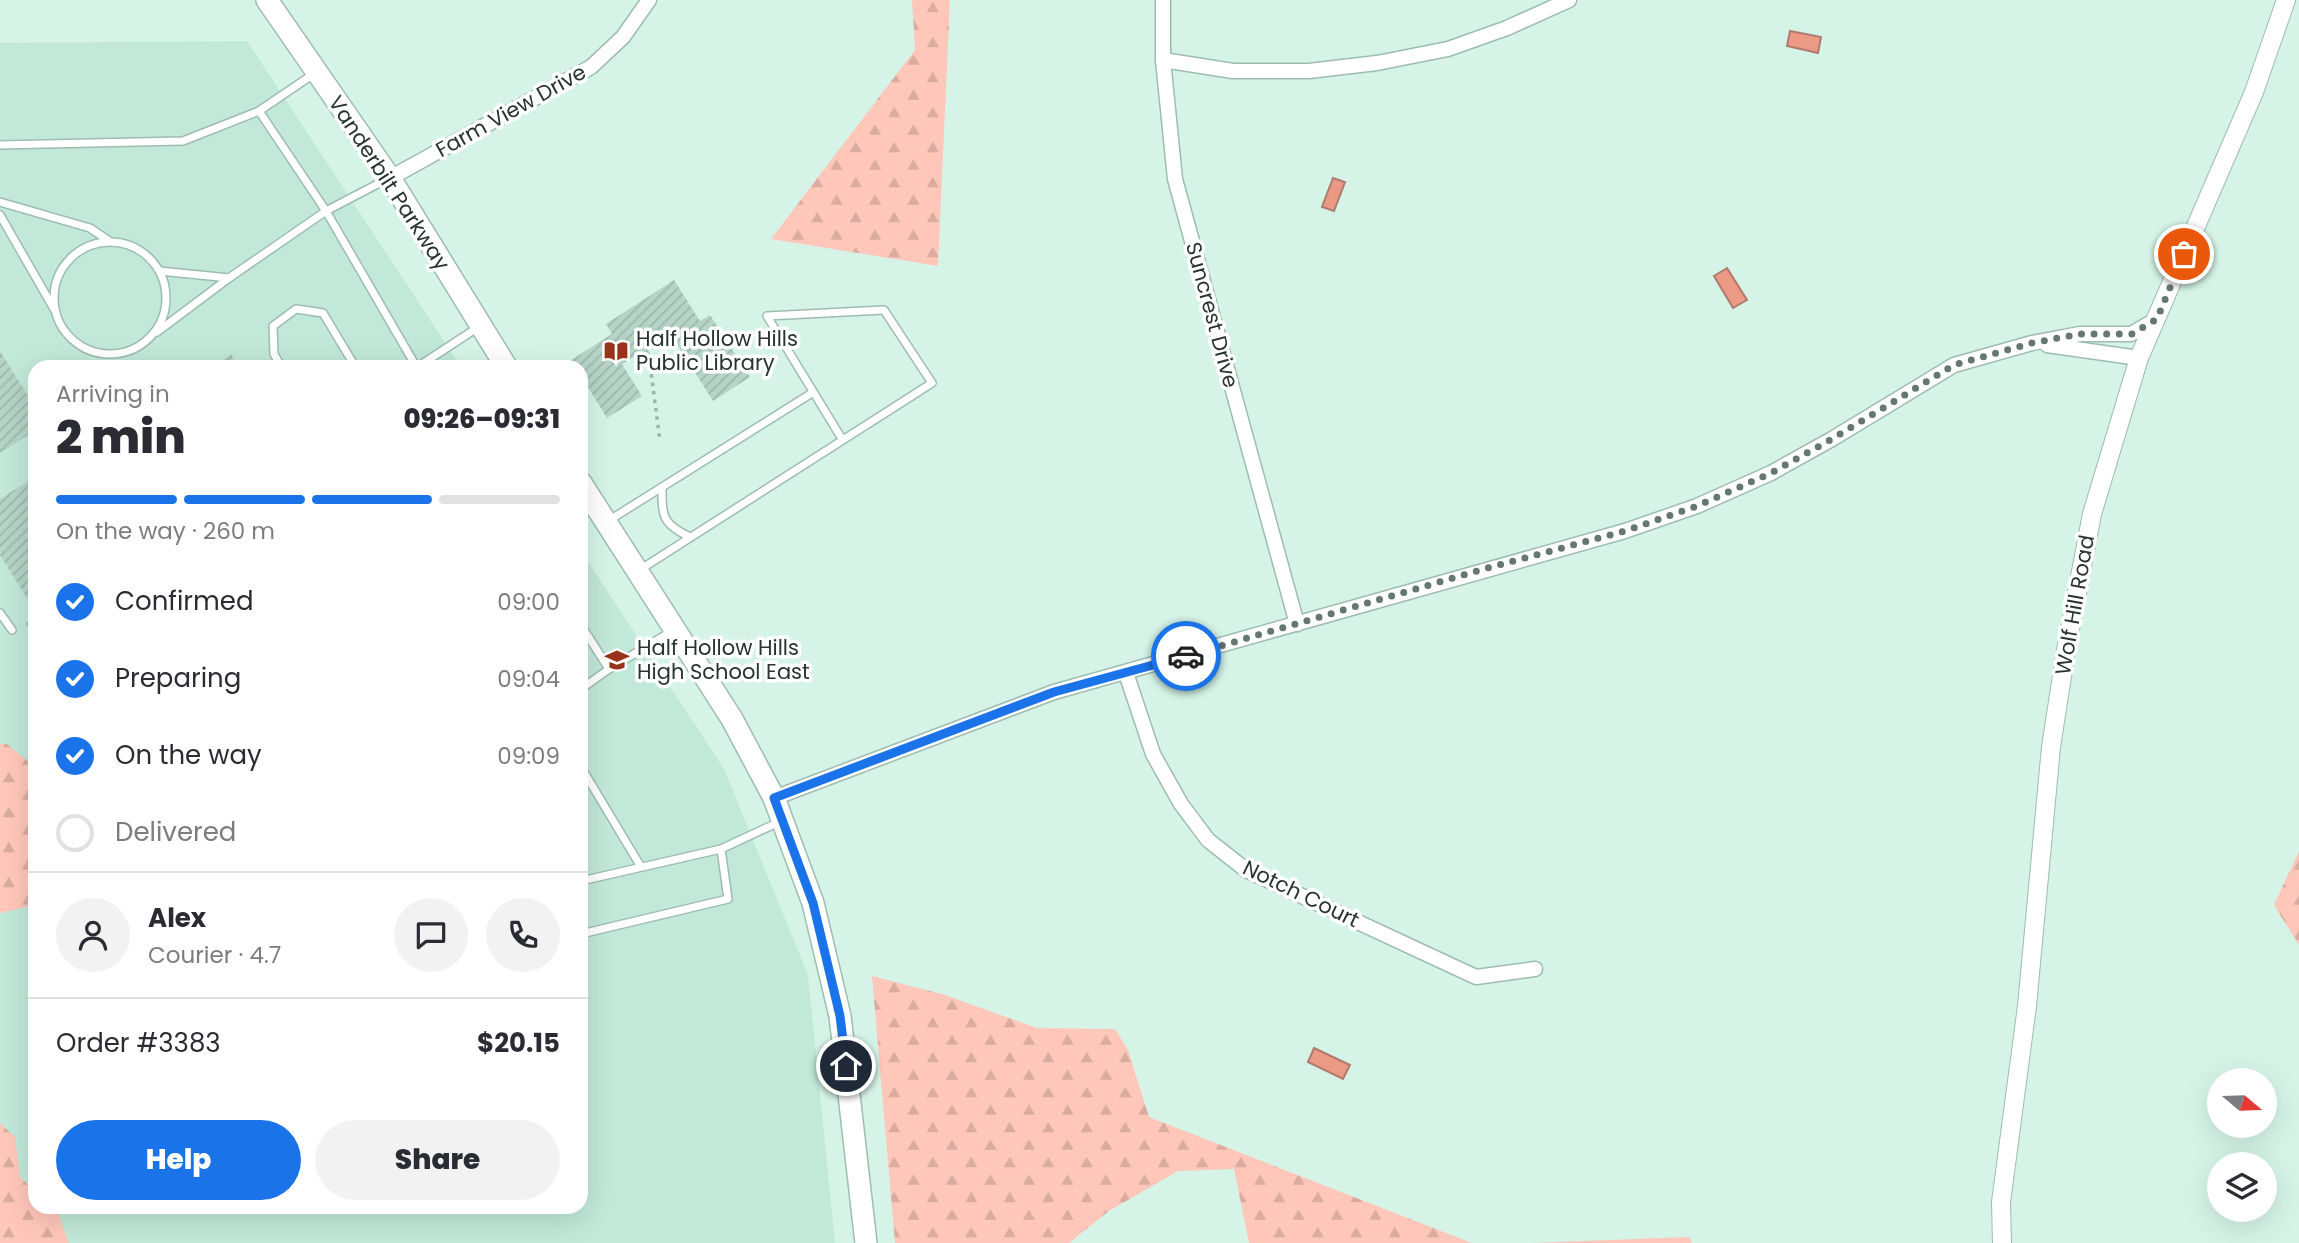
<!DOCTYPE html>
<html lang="en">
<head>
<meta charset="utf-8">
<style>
	body { margin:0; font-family:Poppins,sans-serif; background:#f2f2f3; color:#2b2b33; height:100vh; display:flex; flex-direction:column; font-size:26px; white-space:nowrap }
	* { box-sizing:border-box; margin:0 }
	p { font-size:23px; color:#7c7c81 }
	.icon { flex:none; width:38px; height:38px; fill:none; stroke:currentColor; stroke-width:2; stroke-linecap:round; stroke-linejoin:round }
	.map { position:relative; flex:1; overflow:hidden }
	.drawer { position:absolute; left:28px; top:360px; width:560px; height:854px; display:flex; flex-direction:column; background:#fff; border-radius:21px; box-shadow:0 7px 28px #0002 }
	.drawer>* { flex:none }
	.needle { width:46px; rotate:109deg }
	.buttons { position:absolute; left:2207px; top:1068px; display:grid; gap:14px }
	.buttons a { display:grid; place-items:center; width:70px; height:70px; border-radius:50%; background:#fff; box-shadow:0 7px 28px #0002; font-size:35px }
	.pin { position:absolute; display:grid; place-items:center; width:60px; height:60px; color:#fff; margin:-30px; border:4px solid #fff; border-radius:50%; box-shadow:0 2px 7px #0007 }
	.courier { position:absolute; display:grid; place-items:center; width:70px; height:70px; margin:-35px; border:5px solid #1a73e8; border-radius:50%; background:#fff; color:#222; box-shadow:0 2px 9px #0007 }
	.headline em { font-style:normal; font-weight:800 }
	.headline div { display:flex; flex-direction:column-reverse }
	.headline { display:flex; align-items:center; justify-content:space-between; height:119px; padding:0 28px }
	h1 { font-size:46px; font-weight:800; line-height:52px }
	.bar { display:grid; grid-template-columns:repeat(4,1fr); gap:10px 7px; align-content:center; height:84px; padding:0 28px }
	.bar i { height:9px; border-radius:5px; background:#e1e1e2 }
	.bar .active { background:#1a73e8 }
	.bar p { grid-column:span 4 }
	.line { display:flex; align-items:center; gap:18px; padding:0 28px; border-top:2px solid #e1e1e2 }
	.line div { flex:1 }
	.round { display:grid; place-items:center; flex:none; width:74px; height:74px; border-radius:37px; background:#f2f2f3 }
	ol { padding:0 28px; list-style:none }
	li { display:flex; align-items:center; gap:21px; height:77px }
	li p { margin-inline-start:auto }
	li .icon { padding:7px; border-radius:50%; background:#1a73e8; color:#fff; stroke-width:4 }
	li:last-child { color:#7c7c81 }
	li i { width:38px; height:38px; border:4px solid #e1e1e2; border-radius:50% }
	.action { display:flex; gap:14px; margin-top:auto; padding:14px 28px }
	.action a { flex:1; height:80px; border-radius:42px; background:#1a73e8; color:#fff; font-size:28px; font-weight:800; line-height:80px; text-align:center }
	.action a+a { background:#f2f2f3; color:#2b2b33 }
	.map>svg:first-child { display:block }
	.built { fill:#c1e8d9 }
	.forest { fill:url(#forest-firs) }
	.water { fill:#eb9a86; stroke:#b07b6c; stroke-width:2 }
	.building { fill:url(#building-hatch) }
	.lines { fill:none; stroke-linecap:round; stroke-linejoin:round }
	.service-casing { stroke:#9ebcb0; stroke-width:10 }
	.minor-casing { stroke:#9ebcb0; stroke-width:17 }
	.tertiary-casing { stroke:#9ebcb0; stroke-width:20 }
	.secondary-casing { stroke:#9ebcb0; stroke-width:24 }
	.path { stroke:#9cb4aa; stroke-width:3.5; stroke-dasharray:3.5 5; stroke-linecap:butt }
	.service { stroke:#fff; stroke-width:7 }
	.minor { stroke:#fff; stroke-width:14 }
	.tertiary { stroke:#fff; stroke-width:18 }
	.secondary { stroke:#fff; stroke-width:21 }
	.done { stroke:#65776f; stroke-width:7; stroke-dasharray:0 12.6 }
	.route { stroke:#1a73e8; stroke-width:9 }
	.labels { text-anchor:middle; stroke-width:7; stroke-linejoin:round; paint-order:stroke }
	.street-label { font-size:21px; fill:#28342f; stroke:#fff }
	.poi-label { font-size:21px; fill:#28342f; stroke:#fff; text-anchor:start }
</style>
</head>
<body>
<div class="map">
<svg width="2299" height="1243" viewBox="0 0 2299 1243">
	<defs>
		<pattern id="forest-firs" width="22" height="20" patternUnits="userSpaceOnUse" patternTransform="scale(1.75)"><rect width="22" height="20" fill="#fec7b9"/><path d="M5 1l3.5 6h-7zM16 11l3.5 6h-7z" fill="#daac9f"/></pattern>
		<pattern id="building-hatch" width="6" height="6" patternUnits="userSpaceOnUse" patternTransform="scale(1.75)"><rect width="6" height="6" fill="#b5d4c7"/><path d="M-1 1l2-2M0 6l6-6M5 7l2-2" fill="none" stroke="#9cb7ab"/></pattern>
	</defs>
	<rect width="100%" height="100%" fill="#d5f4e7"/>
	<!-- built -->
	<path class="built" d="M247 41 461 367 35 368V1208H581V551L724 769 808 975 835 1243H0V43Z"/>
	<!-- forest -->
	<g class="forest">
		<path d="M912 0H950L938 266 771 239 915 50Z"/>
		<path d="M0 744H7L35 767V905L0 913Z"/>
		<path d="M2299 851V945L2274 905Z"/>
		<path d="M872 976 945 995 1037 1028 1115 1029 1128 1050 1149 1117 1472 1243H1249L1234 1169 1178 1171 1109 1211 1069 1243H895Z"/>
		<path d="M0 1123 15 1137 20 1177 35 1191V1208H52L59 1215 69 1243H0Z"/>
		<path d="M1689 1237 1692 1243H1530Z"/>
	</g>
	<!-- water -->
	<g class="water">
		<path d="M1790 31 1821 37 1818 53 1787 46Z"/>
		<path d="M1333 178 1345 182 1334 211 1322 207Z"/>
		<path d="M1727 268 1747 300 1733 308 1714 276Z"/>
		<path d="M1314 1048 1350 1065 1343 1079 1308 1062Z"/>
	</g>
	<!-- building -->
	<g class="building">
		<path d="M674 280 700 321 710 315 750 377 713 401 670 333 647 348 651 355 647 358 642 361 637 355 622 364 642 396 607 418 581 376V368H576L571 360 612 334 606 324Z"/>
		<path d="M0 351 35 407V447L28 435 0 453Z"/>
		<path d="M231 354 239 368H209Z"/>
		<path d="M35 477V611L0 555V499Z"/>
		<path d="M35 617V639L25 623Z"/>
	</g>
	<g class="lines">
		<!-- service casing -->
		<g class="service-casing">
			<g id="service">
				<path d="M259 111 326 211 417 368"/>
				<path d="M0 145 183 141 259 111 315 73"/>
				<path d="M0 202 90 228 109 241"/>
				<path d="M0 215 54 309"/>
				<circle cx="110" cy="298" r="56"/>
				<path d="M160 271 229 278"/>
				<path d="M157 332 229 278 326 211 389 178"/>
				<path d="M282 368 274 354 273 326 296 309 323 313 356 368"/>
				<path d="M416 368 480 326"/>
				<path d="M662 487C662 516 662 524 690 537"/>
				<path d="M608 521 812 393"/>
				<path d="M641 569 932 383 884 310 767 316 842 439"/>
				<path d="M0 613 12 630"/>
				<path d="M581 625 609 669"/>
				<path d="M581 689 609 669 672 631"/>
				<path d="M581 767 641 867"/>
				<path d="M581 881 721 849 779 822"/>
				<path d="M581 934 728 899 721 849"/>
			</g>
		</g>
		<!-- minor casing -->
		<g class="minor-casing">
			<g id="minor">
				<path d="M1163 0V60L1175 179 1297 624"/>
				<path d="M1163 60 1233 71H1309L1377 63 1448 49 1507 28 1569 0"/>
				<path d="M390 178 591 67 623 37 649 0"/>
				<path d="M2047 345 2139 358"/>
				<path d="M1126 673 1153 754 1181 804 1208 840 1246 870 1476 977 1535 969"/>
				<path d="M774 798 1054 692 1625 531 1697 506 1771 473 1832 439 1954 365 2032 343 2080 334H2131L2157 319"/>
			</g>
		</g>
		<!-- tertiary casing -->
		<g class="tertiary-casing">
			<path id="tertiary" d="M2002 1243 2001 1202 2027 1006 2051 747 2066 650 2092 514 2139 358 2254 92 2286 0"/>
		</g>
		<!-- secondary casing -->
		<g class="secondary-casing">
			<g id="secondary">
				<path d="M267 0 390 178 507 368"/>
				<path d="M581 483 732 719 774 798 813 903 840 1016 866 1243"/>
			</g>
		</g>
		<!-- path -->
		<path class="path" d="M647 358 650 364 660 441"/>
		<!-- service -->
		<use href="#service" class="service"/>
		<!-- minor -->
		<use href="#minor" class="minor"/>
		<!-- tertiary -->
		<use href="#tertiary" class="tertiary"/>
		<!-- secondary -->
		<use href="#secondary" class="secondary"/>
	</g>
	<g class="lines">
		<!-- done -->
		<path class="done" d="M1186 656 1484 569 1625 531 1697 506 1771 473 1832 439 1954 365 2032 343 2080 334H2132L2157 319 2184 254"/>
		<!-- route -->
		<path class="route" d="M846 1066 840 1016 813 903 774 798 1054 692 1186 656"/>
	</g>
	<!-- icons -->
	<defs>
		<g id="library-bare" transform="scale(1.89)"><path d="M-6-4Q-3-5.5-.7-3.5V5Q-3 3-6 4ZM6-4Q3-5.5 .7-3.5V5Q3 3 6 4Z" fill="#9a3219" stroke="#fff" stroke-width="2.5" paint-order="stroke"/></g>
		<g id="school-bare" transform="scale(1.89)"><path d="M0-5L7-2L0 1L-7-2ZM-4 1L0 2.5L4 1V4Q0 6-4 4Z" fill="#9a3219" stroke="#fff" stroke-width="2.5" paint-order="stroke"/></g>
	</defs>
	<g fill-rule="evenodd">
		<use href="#library-bare" x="616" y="351"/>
		<use href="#school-bare" x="617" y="660"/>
	</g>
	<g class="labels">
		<!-- street labels -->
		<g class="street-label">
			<text transform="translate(511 111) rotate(-29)" y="7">Farm View Drive</text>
			<text transform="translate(389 183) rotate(57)" y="7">Vanderbilt Parkway</text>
			<text transform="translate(1212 315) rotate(75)" y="7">Suncrest Drive</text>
			<text transform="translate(2075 605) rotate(-80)" y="7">Wolf Hill Road</text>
			<text transform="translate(1301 894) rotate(26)" y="7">Notch Court</text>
		</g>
		<!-- poi labels -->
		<g class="poi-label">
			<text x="636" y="346">Half Hollow Hills<tspan x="636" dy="24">Public Library</tspan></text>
			<text x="637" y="655">Half Hollow Hills<tspan x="637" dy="24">High School East</tspan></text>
		</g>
	</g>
</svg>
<div class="buttons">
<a><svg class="needle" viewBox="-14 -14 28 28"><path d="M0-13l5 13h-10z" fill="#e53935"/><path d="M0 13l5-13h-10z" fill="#7c7c81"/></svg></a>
<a><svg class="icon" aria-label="layers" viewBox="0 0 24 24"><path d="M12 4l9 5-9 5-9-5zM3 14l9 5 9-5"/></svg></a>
</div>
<div class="pin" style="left:2184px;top:254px;background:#ea580c"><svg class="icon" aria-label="bag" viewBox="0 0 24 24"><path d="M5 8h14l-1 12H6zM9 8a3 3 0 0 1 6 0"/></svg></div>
<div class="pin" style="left:846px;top:1066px;background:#1f2937"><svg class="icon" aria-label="home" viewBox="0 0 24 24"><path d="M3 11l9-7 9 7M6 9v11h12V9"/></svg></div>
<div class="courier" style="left:1186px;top:656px"><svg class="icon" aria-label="car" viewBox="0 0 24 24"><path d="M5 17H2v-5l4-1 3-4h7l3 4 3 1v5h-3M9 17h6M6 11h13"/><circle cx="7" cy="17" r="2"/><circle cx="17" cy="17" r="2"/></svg></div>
<section class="drawer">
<div class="headline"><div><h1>2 min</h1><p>Arriving in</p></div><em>09:26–09:31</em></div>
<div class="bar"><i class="active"></i><i class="active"></i><i class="active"></i><i></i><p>On the way · 260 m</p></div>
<ol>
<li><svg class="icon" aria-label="check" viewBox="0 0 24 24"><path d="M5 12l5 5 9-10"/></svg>Confirmed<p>09:00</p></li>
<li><svg class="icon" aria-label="check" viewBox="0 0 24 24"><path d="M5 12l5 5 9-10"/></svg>Preparing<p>09:04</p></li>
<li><svg class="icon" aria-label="check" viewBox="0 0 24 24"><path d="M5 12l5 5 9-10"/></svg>On the way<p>09:09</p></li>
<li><i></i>Delivered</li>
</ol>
<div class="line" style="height:126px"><a class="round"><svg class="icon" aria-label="person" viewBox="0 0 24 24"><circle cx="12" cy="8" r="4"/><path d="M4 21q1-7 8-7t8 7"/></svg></a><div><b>Alex</b><p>Courier · 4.7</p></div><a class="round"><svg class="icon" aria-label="chat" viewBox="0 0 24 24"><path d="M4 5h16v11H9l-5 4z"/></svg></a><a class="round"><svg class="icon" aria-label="phone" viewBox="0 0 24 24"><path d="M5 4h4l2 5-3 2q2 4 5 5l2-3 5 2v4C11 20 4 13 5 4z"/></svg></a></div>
<div class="line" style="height:91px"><div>Order #3383</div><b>$20.15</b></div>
<div class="action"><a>Help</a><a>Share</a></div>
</section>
</div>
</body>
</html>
